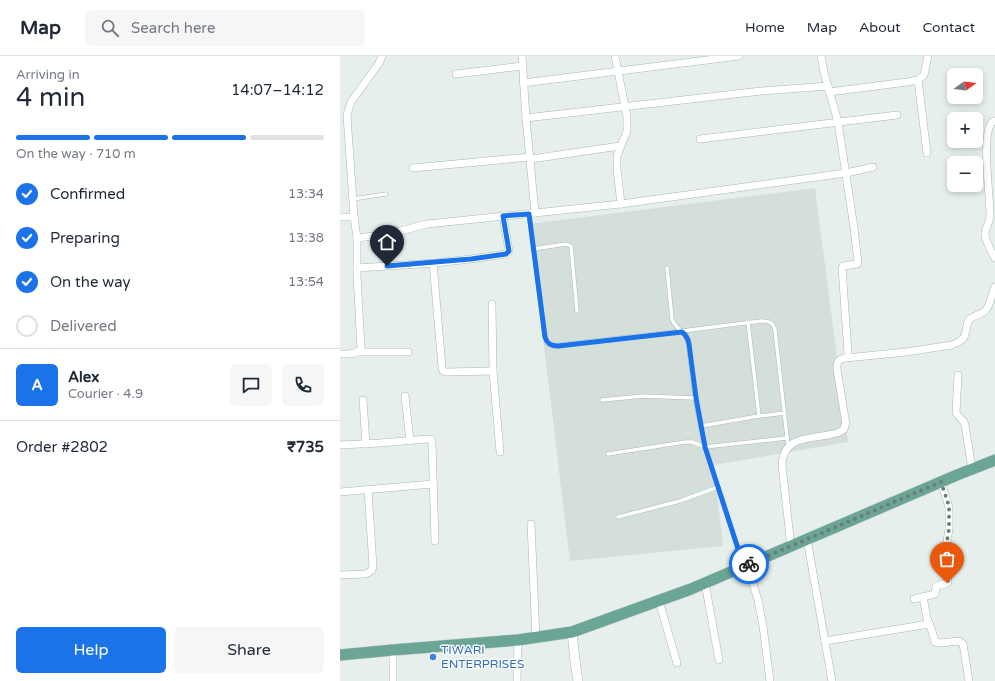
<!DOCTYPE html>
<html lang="en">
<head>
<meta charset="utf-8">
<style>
	body { margin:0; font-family:"Varela Round",sans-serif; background:#f6f6f7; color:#1f2937; height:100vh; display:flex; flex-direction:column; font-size:15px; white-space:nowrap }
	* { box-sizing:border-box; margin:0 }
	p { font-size:13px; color:#747a83 }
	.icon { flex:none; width:22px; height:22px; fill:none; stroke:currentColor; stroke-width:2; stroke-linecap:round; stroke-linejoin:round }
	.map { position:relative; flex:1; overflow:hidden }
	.drawer { display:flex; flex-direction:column; background:#fff; width:340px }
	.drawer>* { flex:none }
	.needle { width:26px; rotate:76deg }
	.tools { position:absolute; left:607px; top:12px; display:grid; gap:8px }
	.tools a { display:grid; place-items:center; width:36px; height:36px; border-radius:6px; background:#fff; box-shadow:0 2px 6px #0003; font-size:20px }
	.pin { position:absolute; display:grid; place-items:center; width:34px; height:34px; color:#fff; margin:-41px -17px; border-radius:50% 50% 50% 0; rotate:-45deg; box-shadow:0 0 4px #0007 }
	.pin .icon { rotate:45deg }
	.courier { position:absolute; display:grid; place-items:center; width:40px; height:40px; margin:-20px; border:3px solid #1a73e8; border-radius:50%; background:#fff; color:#222; box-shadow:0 1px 5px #0007 }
	.summary em { font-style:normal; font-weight:600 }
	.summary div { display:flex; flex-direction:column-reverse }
	.summary { display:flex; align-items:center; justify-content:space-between; height:68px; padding:0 16px }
	h1 { font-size:26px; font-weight:600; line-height:30px }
	.bar { display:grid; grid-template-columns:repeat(4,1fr); gap:6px 4px; align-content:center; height:48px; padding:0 16px }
	.bar i { height:5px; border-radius:3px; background:#e0e1e3 }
	.bar .selected { background:#1a73e8 }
	.bar p { grid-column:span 4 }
	.line { display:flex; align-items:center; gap:10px; padding:0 16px; border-top:1px solid #e0e1e3 }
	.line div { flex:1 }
	.round { display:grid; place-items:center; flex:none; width:42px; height:42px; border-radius:6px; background:#f6f6f7 }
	ol { padding:0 16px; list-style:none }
	li { display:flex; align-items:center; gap:12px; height:44px }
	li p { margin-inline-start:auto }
	li .icon { padding:4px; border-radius:50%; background:#1a73e8; color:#fff; stroke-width:4 }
	li:last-child { color:#747a83 }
	li i { width:22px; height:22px; border:2px solid #e0e1e3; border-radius:50% }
	.button { display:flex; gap:8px; margin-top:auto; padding:8px 16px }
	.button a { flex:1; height:46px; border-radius:6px; background:#1a73e8; color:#fff; font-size:16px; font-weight:600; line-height:46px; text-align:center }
	.button a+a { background:#f6f6f7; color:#1f2937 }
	header { display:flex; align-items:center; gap:24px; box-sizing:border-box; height:56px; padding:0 20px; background:#fff; border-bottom:1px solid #e0e1e3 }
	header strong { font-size:19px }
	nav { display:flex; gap:22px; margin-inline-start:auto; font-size:14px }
	.search { width:280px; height:36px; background:#f6f6f7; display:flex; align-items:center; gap:10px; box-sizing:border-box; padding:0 14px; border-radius:6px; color:#747a83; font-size:15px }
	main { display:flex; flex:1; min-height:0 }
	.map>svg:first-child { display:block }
	.built { fill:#d4dfda }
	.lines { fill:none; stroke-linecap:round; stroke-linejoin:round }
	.service-casing { stroke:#a8b8b2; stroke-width:4.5 }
	.minor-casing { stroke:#a8b8b2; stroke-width:8 }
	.tertiary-casing { stroke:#a8b8b2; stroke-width:10 }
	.primary-casing { stroke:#c2cac8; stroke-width:12 }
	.service { stroke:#fff; stroke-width:3.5 }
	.minor { stroke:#fff; stroke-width:7 }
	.tertiary { stroke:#fff; stroke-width:9 }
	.primary { stroke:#6aa596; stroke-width:11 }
	.done { stroke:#687f78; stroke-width:4; stroke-dasharray:0 7.2 }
	.route { stroke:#1a73e8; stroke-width:5 }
	.shop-dot { fill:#3f7fe0; stroke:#f7fbf9; stroke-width:1.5 }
	.labels { text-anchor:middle; stroke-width:3; stroke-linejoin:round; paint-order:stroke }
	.shop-label { font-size:12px; fill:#366cbe; stroke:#f7fbf9; text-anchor:start }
</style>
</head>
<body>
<header>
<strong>Map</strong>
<div class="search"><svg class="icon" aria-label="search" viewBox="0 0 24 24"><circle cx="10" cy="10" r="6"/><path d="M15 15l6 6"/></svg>Search here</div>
<nav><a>Home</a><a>Map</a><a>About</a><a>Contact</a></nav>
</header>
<main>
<section class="drawer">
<div class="summary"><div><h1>4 min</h1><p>Arriving in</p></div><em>14:07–14:12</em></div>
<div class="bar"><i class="selected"></i><i class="selected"></i><i class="selected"></i><i></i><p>On the way · 710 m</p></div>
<ol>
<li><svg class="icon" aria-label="check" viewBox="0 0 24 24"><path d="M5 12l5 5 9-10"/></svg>Confirmed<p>13:34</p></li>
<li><svg class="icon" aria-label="check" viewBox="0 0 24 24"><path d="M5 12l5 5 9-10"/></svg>Preparing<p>13:38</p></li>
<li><svg class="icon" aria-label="check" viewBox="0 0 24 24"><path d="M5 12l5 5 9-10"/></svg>On the way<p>13:54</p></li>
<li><i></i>Delivered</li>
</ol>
<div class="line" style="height:72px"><b class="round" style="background:#1a73e8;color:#fff">A</b><div><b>Alex</b><p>Courier · 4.9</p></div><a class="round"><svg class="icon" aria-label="chat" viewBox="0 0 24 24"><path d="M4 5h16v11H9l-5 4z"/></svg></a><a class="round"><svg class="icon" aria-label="phone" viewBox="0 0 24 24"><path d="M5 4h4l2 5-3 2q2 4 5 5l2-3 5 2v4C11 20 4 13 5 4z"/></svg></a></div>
<div class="line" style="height:52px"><div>Order #2802</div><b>₹735</b></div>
<div class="button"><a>Help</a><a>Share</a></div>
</section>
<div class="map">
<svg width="655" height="625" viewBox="0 0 655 625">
	<rect width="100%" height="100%" fill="#e6efeb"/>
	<!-- built -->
	<path class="built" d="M475 132 508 386 374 409 383 490 230 505 189 168Z"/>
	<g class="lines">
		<!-- service casing -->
		<g class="service-casing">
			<g id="service">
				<path d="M13 143 46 138"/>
				<path d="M189 158 205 281 207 287 213 290 218 289 342 275 421 265C429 265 433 266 435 274L448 390"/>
				<path d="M193 193 226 188 231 190 237 255"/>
				<path d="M327 212 332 263C335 273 345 275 348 285L355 342 365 391 403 509"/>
				<path d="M408 266 419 360"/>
				<path d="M262 344 303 340 355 342"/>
				<path d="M361 370 419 360 445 357"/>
				<path d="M268 398 345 386H352L365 391 447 382"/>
				<path d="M278 461 340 445 378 431"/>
			</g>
		</g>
		<!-- minor casing -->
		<g class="minor-casing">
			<g id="minor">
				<path d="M182 0 186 62 195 157"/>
				<path d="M275 0 287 61V75L277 100V113L281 148"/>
				<path d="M116 18 182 10"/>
				<path d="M578 24 587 97"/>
				<path d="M183 27 399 0"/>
				<path d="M489 36 567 26 578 24 584 19 588 0"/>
				<path d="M186 62 421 35 488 30"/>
				<path d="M655 65 652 66C641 79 650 139 650 158 651 166 644 172 645 179 646 186 651 195 655 202"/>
				<path d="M360 83 557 59"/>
				<path d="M191 103 280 90"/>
				<path d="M73 112 190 101"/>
				<path d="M0 161H14L17 182 49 178 87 168 281 148 506 117 533 111"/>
				<path d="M14 161 7 59 9 52 11 46 39 7 42 0"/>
				<path d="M93 207 102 311 103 315 106 316 153 315"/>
				<path d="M17 212 95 207 131 203 166 198 169 195 163 160"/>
				<path d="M152 248 153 315 160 396"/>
				<path d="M19 296H68"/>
				<path d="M0 298C7 298 17 299 21 293L17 219V182"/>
				<path d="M506 302 566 296 612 289C624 284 625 282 627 270 627 268 627 267 629 264 633 259 641 259 645 255 651 249 651 239 655 231"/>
				<path d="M618 319 616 357 624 366 625 369 632 413"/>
				<path d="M65 340 70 385"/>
				<path d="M23 344 26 388"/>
				<path d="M0 389 40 387 88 383H91L92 386 95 485"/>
				<path d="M0 436 93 428"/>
				<path d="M191 468 196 582"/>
				<path d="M467 483 492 625"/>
				<path d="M451 491 442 409C443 381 467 383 488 379 493 378 499 377 503 374 506 370 506 366 505 362L497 313C497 303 499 304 507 301L508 297 502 212 503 210 517 208 518 206 514 172 498 66 484 16 481 0"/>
				<path d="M407 509 418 544 423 570 430 625"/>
				<path d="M0 519 25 518 28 517 32 514 33 511 28 434"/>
				<path d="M365 527 379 604"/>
				<path d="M583 541 587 562 592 575 595 586 599 587 619 585 623 588 629 625"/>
				<path d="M574 543 595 538 596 530 607 527 608 526 604 503 609 473V451L601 426"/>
				<path d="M319 545 337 607"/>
				<path d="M485 585 589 568"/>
				<path d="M53 625V594"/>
				<path d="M177 625 178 584"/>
			</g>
		</g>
		<!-- tertiary casing -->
		<g class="tertiary-casing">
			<path id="tertiary" d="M232 576 235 605 238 625"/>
		</g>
		<!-- primary casing -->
		<g class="primary-casing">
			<path id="primary" d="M0 599 53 594 178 584 232 576 351 533 617 419 655 404"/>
		</g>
		<!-- service -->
		<use href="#service" class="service"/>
		<!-- minor -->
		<use href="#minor" class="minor"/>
		<!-- tertiary -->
		<use href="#tertiary" class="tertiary"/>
		<!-- primary -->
		<use href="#primary" class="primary"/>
	</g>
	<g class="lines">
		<!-- done -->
		<path class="done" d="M409 508 601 426 609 450V473L604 503 608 525 607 527"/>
		<!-- route -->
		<path class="route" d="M47 210 131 203 166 198 169 195 163 160 189 158 205 281C207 288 211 290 218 290L342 276C346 279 348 282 349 288L356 342 365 391 404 511 409 508"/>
	</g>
	<!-- markers -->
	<circle class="shop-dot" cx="93" cy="601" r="4"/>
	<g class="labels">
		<!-- shop labels -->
		<g class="shop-label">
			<text x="101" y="598">TIWARI<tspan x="101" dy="14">ENTERPRISES</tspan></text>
		</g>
	</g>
</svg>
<div class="tools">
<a><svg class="needle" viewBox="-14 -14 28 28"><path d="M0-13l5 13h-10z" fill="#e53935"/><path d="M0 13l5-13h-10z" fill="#747a83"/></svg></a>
<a>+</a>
<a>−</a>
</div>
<div class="pin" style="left:607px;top:527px;background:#ea580c"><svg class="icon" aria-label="bag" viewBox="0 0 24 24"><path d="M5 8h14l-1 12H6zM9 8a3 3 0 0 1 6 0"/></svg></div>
<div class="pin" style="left:47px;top:210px;background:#1f2937"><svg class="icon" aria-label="home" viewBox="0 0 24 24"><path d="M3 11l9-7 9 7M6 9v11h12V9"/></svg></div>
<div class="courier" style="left:409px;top:508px"><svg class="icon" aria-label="bike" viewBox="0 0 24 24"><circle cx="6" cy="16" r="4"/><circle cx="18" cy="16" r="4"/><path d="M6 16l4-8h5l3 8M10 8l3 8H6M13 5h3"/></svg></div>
</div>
</main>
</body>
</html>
